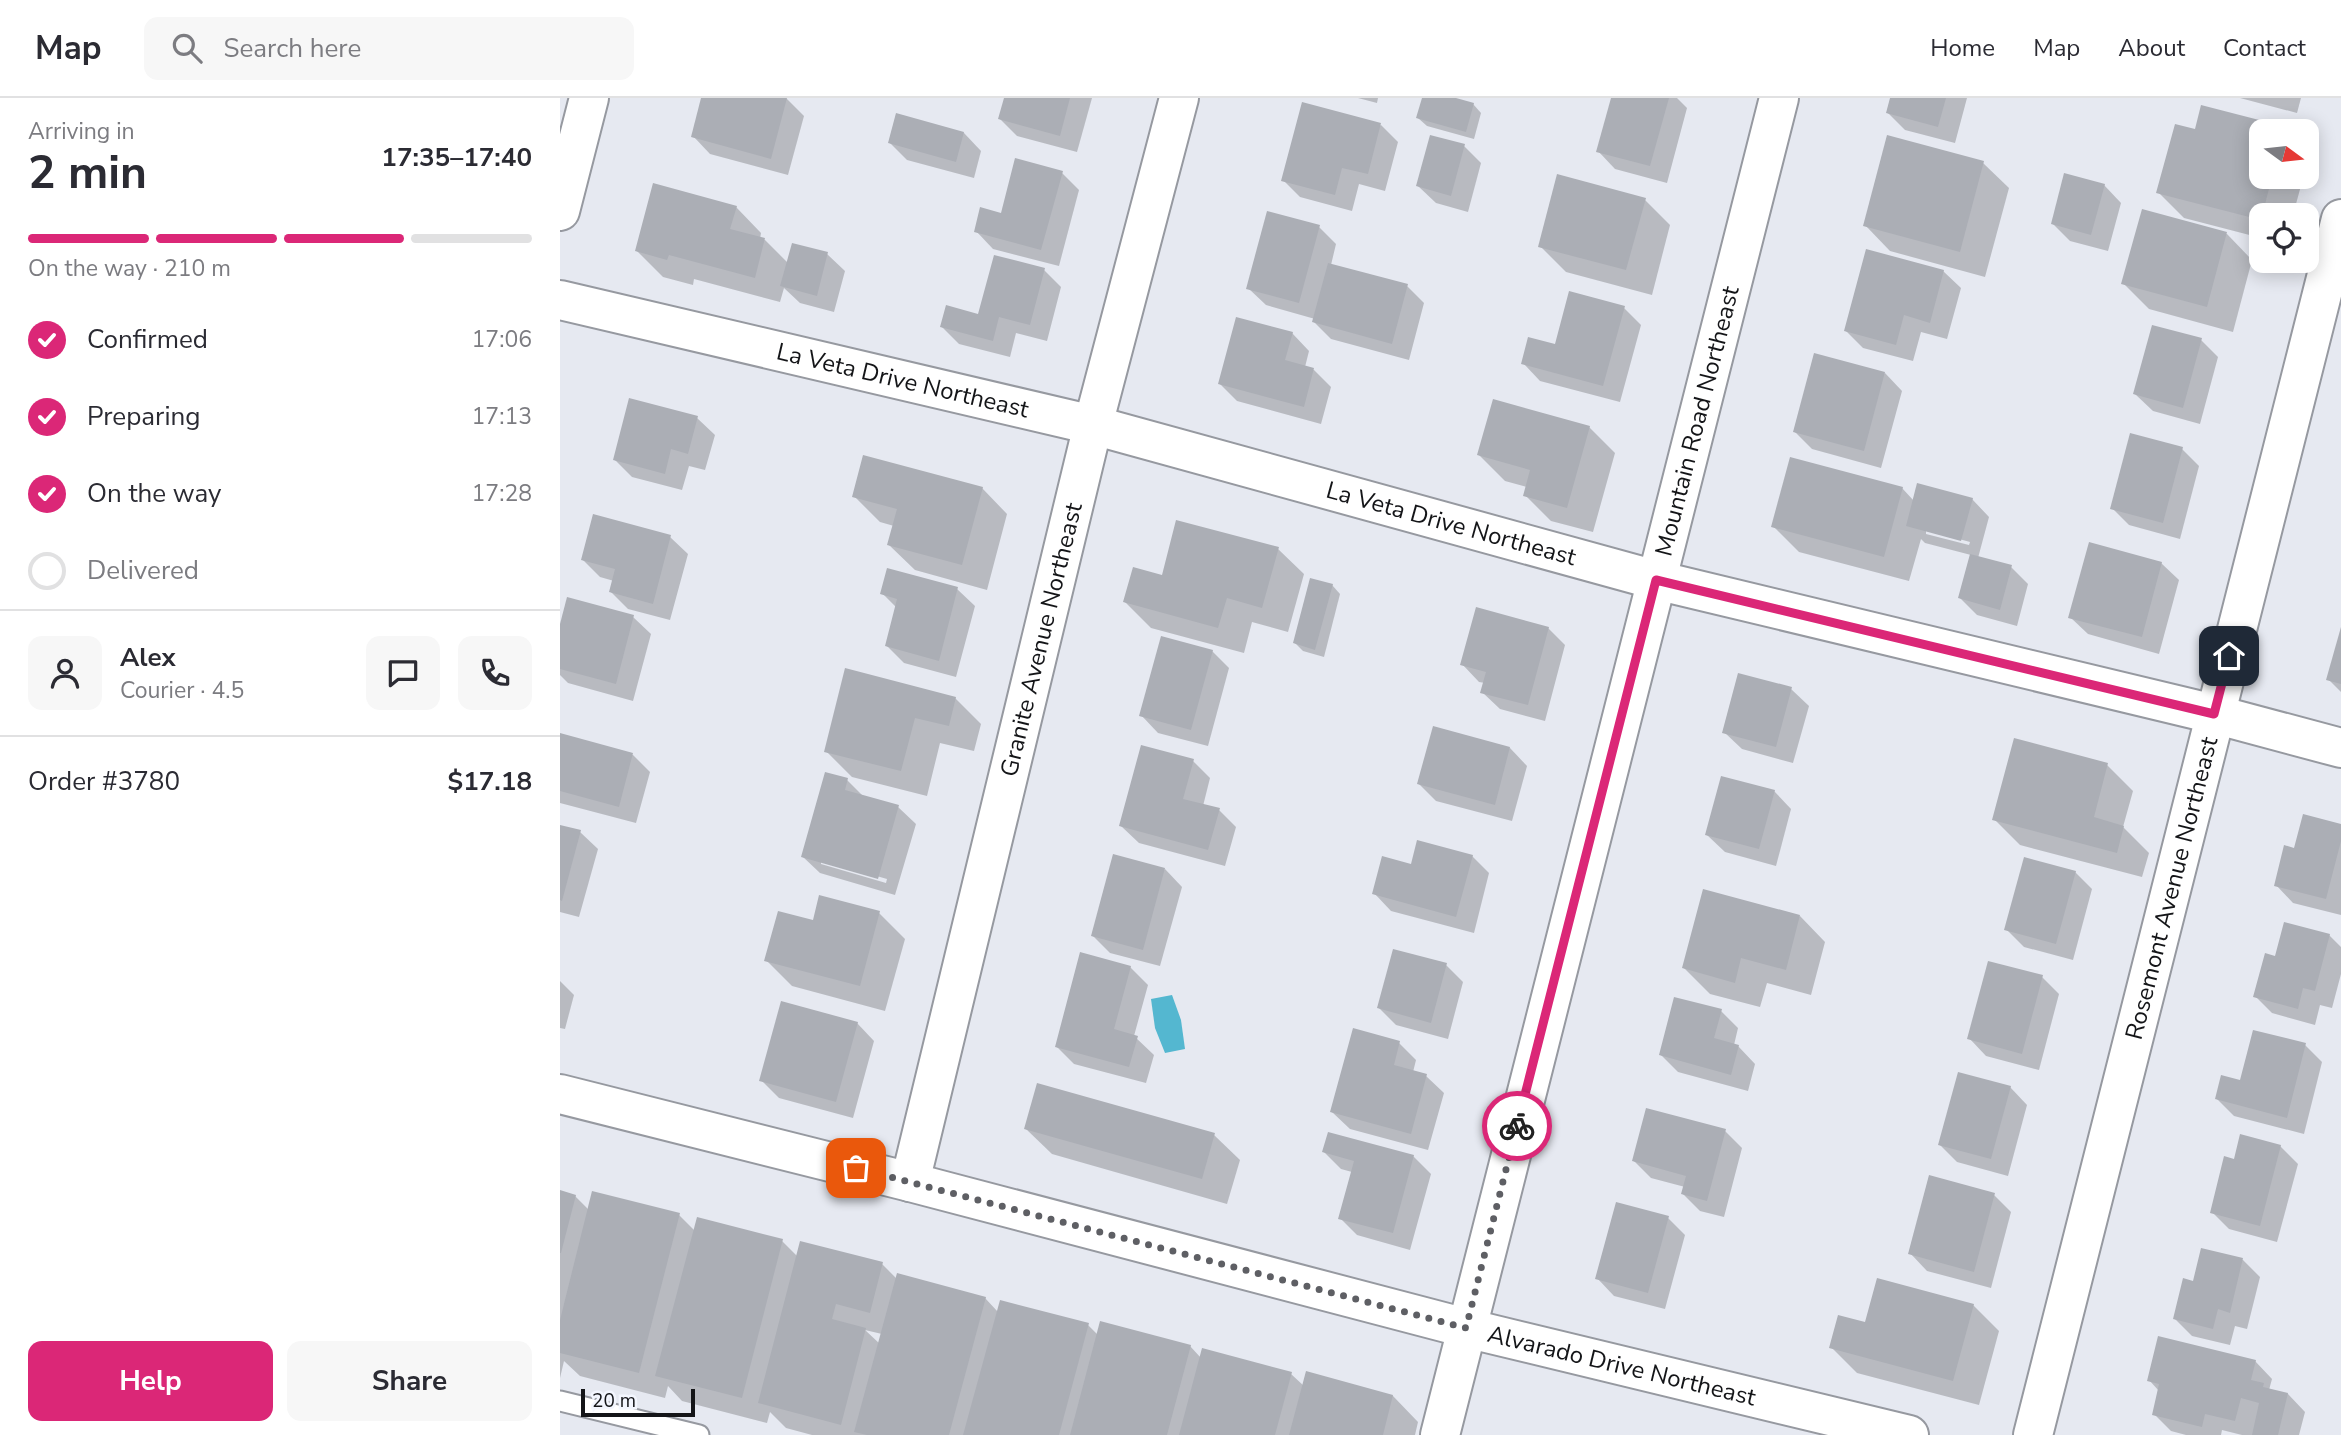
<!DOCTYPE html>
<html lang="en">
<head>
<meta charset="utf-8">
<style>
	body { margin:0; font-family:"Nunito Sans",sans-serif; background:#f7f7f7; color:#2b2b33; height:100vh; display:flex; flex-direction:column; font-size:26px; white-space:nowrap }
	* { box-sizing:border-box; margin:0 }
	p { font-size:23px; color:#7c7c81 }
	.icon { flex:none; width:38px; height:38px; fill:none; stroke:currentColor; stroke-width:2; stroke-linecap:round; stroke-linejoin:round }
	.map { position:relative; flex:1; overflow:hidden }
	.details { display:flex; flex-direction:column; background:#fff; width:560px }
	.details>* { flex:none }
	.needle { width:46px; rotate:105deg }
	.buttons { position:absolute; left:1689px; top:21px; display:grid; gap:14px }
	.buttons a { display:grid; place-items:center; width:70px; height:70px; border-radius:14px; background:#fff; box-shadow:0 4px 18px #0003; font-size:35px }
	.scale { position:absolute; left:21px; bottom:18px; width:114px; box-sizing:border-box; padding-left:7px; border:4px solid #141518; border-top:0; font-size:19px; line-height:24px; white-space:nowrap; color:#141518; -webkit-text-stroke:5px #f3f6fe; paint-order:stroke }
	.pin { position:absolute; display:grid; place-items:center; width:60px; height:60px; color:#fff; margin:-30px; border-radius:14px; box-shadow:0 4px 10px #0006 }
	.courier { position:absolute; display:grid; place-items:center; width:70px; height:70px; margin:-35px; border:5px solid #db2777; border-radius:50%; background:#fff; color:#222; box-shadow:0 2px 9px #0007 }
	.overview em { font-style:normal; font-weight:700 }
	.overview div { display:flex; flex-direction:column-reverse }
	.overview { display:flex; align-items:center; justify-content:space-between; height:119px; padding:0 28px }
	h1 { font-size:46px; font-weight:700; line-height:52px }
	.bar { display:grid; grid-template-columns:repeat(4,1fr); gap:10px 7px; align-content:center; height:84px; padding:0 28px }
	.bar i { height:9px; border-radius:5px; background:#e1e1e2 }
	.bar .active { background:#db2777 }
	.bar p { grid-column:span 4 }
	.line { display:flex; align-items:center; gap:18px; padding:0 28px; border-top:2px solid #e1e1e2 }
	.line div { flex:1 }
	.round { display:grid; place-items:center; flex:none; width:74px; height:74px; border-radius:14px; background:#f7f7f7 }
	ol { padding:0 28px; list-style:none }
	li { display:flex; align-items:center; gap:21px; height:77px }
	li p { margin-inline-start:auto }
	li .icon { padding:7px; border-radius:50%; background:#db2777; color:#fff; stroke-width:4 }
	li:last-child { color:#7c7c81 }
	li i { width:38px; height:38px; border:4px solid #e1e1e2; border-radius:50% }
	.button { display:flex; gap:14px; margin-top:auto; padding:14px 28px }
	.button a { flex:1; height:80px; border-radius:14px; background:#db2777; color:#fff; font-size:28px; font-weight:700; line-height:80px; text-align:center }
	.button a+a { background:#f7f7f7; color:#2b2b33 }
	header { display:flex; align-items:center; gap:42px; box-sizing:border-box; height:98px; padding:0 35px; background:#fff; border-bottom:2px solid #e1e1e2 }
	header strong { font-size:33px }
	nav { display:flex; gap:38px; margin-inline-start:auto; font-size:24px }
	.search { width:490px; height:63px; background:#f7f7f7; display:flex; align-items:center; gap:18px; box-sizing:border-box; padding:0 24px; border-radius:14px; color:#7c7c81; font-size:26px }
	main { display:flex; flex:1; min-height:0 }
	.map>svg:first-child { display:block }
	.water { fill:#54b7d0 }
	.shadow { fill:#0003; fill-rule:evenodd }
	.building { fill:#abaeb5 }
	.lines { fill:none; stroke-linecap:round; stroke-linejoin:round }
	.lane-casing { stroke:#9699a0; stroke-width:23 }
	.street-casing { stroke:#9699a0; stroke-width:42 }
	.secondary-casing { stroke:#9699a0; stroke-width:42 }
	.lane { stroke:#fff; stroke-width:19 }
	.street { stroke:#fff; stroke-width:38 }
	.secondary { stroke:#fff; stroke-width:38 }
	.done { stroke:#5e5f64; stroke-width:7; stroke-dasharray:0 12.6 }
	.route { stroke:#db2777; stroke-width:9 }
	.labels { text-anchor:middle; stroke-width:5; stroke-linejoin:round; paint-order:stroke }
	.street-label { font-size:24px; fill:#141518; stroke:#f3f6fe }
</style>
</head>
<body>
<header>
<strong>Map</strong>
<div class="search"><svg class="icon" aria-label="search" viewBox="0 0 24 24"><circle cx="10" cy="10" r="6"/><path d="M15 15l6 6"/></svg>Search here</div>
<nav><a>Home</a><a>Map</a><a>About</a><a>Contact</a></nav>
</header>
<main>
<section class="details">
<div class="overview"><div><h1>2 min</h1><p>Arriving in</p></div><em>17:35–17:40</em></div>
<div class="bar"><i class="active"></i><i class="active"></i><i class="active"></i><i></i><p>On the way · 210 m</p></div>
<ol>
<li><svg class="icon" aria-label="check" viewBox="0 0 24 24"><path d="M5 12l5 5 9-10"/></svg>Confirmed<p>17:06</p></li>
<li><svg class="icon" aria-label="check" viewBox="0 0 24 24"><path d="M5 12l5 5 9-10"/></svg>Preparing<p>17:13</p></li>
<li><svg class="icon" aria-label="check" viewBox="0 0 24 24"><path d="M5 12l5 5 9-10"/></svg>On the way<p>17:28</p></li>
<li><i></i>Delivered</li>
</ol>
<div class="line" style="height:126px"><a class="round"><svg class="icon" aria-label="person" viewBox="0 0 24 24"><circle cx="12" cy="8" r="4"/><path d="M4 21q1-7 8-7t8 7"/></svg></a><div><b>Alex</b><p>Courier · 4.5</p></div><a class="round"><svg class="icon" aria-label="chat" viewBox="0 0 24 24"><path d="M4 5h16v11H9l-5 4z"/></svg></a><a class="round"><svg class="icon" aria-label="phone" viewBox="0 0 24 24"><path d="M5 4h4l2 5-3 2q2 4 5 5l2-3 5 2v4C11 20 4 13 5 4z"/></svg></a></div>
<div class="line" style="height:91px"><div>Order #3780</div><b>$17.18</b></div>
<div class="button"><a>Help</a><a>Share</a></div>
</section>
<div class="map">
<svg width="1781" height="1337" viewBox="0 0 1781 1337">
	<rect width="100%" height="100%" fill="#e6e9f1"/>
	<!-- water -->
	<path class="water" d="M612 897 621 922 625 951 605 955 595 930 591 901Z"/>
	<!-- shadow -->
	<g class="shadow">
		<path d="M143 0 227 1 244 18 228 77 150 56 133 38Z"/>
		<path d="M446 0H532L517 54 457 38 440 21Z"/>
		<path d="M798 0H818L817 5Z"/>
		<path d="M864 0H889L913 6 921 15 914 41 867 28 858 20Z"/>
		<path d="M1052 0H1117L1127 10 1107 85 1055 71 1038 53Z"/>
		<path d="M1331 0H1407L1395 45 1345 32 1328 15Z"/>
		<path d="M1680 0H1741L1737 15Z"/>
		<path d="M1702 25 1711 33H1701V79H1737L1742 84 1733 117H1701V140L1624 120 1598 94 1636 34Z"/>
		<path d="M821 27 838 44 825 93 799 86 792 113 740 99 723 82Z"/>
		<path d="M404 35 421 53 414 80 347 62 330 45Z"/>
		<path d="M904 48 921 65 908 114 876 105 858 88Z"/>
		<path d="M1423 65 1449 90 1425 179 1330 153 1305 127Z"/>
		<path d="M502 75 519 92 499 168 433 151 416 133Z"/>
		<path d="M1544 87 1561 105 1548 153 1510 143 1493 126Z"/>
		<path d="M1085 102 1110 127 1092 197 1006 174 980 148Z"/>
		<path d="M176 109 201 135 200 141 205 142 228 165 267 156 285 173 274 214 240 205 224 190 220 204 134 181 133 187 103 179 77 153Z"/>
		<path d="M1583 113 1667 136 1692 162 1673 234 1589 211 1563 185Z"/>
		<path d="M759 129 776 146 771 167 847 188 864 205 849 262 771 241 754 224 755 221 706 207 688 190Z"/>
		<path d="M484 172 501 189 487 243 456 235 450 259 399 246 382 229 419 218Z"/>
		<path d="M1383 173 1401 190 1387 241 1361 234 1353 263 1303 250 1286 233Z"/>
		<path d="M1064 210 1081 227 1060 304 980 283 963 265Z"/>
		<path d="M732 235 749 253 745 269 754 272 771 289 761 326 677 303 660 286Z"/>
		<path d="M1641 242 1658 259 1640 326 1593 313 1575 296Z"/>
		<path d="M1325 275 1342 293 1321 370 1252 351 1235 334Z"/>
		<path d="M137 320 155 337 145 372 129 368 122 392 72 379 55 362Z"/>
		<path d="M1029 329 1055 355 1033 434 991 423 965 397 967 389 945 383 919 357Z"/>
		<path d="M1622 351 1639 368 1620 441 1569 427 1552 410Z"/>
		<path d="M422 390 447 416 427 492 355 472 329 447 334 428 320 424 294 398Z"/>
		<path d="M1342 390 1354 403 1412 401 1429 419 1418 460 1451 469 1468 486 1457 528 1417 517 1400 500 1411 457 1365 445 1361 441 1349 483 1239 454 1213 428ZM1366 432 1410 444 1409 447 1366 436Z"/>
		<path d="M110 439 128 456 110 522 68 511 51 494 54 483 40 479 23 462Z"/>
		<path d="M718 451 744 476 728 534 692 524 684 555 591 530 565 504 603 479Z"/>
		<path d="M1601 465 1619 482 1599 556 1528 536 1510 519Z"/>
		<path d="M772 487 780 496 764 559 743 553 735 545Z"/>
		<path d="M397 491 415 508 396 579 344 565 327 548 337 510 322 495Z"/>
		<path d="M73 519 91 536 73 603 8 585 0 577V533Z"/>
		<path d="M988 530 1005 547 985 623 940 611 922 594 925 585 919 584 902 566Z"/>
		<path d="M1781 533V594L1768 581Z"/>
		<path d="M652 553 669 570 648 648 598 635 581 617Z"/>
		<path d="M1231 591 1249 608 1233 665 1182 651 1164 634Z"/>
		<path d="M395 600 421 626 414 653 380 645 367 698 292 679 266 653Z"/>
		<path d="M0 637 73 657 90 674 76 725 0 705Z"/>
		<path d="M950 650 967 668 952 723 876 703 859 686Z"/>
		<path d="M633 663 650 680 643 708 659 712 676 729 665 768 579 745 561 728Z"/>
		<path d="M1547 667 1573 693 1563 729 1589 755 1582 779 1460 747 1434 721Z"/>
		<path d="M287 682 304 699 338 709 356 726 335 797 260 775 242 758ZM261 762 327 781 326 785 261 766Z"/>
		<path d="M1214 693 1231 711 1216 768 1165 754 1147 737Z"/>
		<path d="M1744 718 1781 728V817L1733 805 1716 787 1735 752Z"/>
		<path d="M0 728 20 734 38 751 19 819 0 814Z"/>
		<path d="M912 758 929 775 914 835 831 813 814 795 852 768Z"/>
		<path d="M605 771 622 789 600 868 550 855 533 838Z"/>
		<path d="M1515 774 1532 791 1513 862 1464 849 1446 831Z"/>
		<path d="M319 815 345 841 325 913 232 888 206 862 254 824Z"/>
		<path d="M1240 818 1265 844 1251 897 1207 885 1200 909 1150 896 1124 870Z"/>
		<path d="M1769 837 1781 849V876L1772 910 1760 907 1755 927 1712 915 1695 898 1716 860Z"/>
		<path d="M886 867 903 884 888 941 836 927 819 910Z"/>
		<path d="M570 869 588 887 574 938 594 957 586 985 514 966 497 949Z"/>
		<path d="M1482 879 1499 896 1479 972 1426 958 1409 940Z"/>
		<path d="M0 883 14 897 5 931 0 930Z"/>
		<path d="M1161 913 1178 930 1174 947 1178 948 1195 966 1188 993 1118 974 1101 957Z"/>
		<path d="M297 925 314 943 293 1020 219 1000 201 982Z"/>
		<path d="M839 945 856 962 853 974 866 978 884 995 868 1052 790 1031 772 1014Z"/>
		<path d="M1745 947 1762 964 1744 1036 1674 1018 1657 1001Z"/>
		<path d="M1450 989 1467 1007 1448 1078 1397 1064 1380 1047Z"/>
		<path d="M466 1031 654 1037 680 1062 667 1106 492 1056Z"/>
		<path d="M1165 1033 1182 1050 1164 1119 1140 1113 1123 1096 1125 1089 1091 1080 1074 1063Z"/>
		<path d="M1720 1048 1738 1066 1717 1144 1669 1131 1652 1114 1675 1063Z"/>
		<path d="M764 1054 853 1058 871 1076 850 1152 797 1137 780 1120 792 1074 781 1071Z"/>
		<path d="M0 1094 15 1098 29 1112 119 1117 135 1133 222 1143 238 1159 322 1166 337 1181 425 1200 438 1214 528 1227 538 1237 630 1248 641 1260 731 1276 744 1288 833 1298 858 1324 855 1337H252L226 1330 210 1314 207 1325 122 1303 108 1288 105 1300 20 1278 4 1263 0 1280ZM305 1232 322 1236 320 1246Z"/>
		<path d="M1434 1097 1451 1114 1431 1190 1367 1173 1350 1155Z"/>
		<path d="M1108 1120 1125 1137 1105 1211 1054 1198 1037 1180Z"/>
		<path d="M1642 1152 1683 1162 1700 1179 1687 1231 1675 1228 1670 1247 1632 1238 1615 1221 1634 1185Z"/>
		<path d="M1413 1207 1439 1233 1419 1307 1297 1275 1271 1249 1306 1226Z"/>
		<path d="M1695 1263 1712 1281 1709 1292 1728 1296 1745 1314 1739 1337H1682L1662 1332 1661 1337H1626L1611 1333 1594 1316 1599 1293 1589 1282Z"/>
	</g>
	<!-- building -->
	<g class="building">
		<path d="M141 0H227L211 61 131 39Z"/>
		<path d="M444 0H510L500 38 438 21Z"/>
		<path d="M862 0H896L914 5 906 34 856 20Z"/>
		<path d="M1051 0H1109L1090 68 1036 54Z"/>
		<path d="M1330 0H1386L1378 29 1326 15Z"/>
		<path d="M742 4 821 25 808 76 782 70 775 97 721 83Z"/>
		<path d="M1641 7 1703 23 1696 51 1701 52V79H1712L1701 122 1596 95 1615 26 1635 31Z"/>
		<path d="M336 15 404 34 396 64 328 45Z"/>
		<path d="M870 37 905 46 891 98 856 88Z"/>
		<path d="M1327 37 1424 63 1400 154 1303 128Z"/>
		<path d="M455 60 503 73 481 152 414 134 420 109 441 115Z"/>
		<path d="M1504 75 1545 86 1531 137 1491 126Z"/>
		<path d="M997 76 1086 100 1066 172 978 149Z"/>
		<path d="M93 85 177 108 170 131 205 140 195 180 109 157 107 162 75 153Z"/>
		<path d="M1582 111 1667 134 1647 209 1561 186Z"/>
		<path d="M707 113 760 127 739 205 686 191Z"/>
		<path d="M232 145 268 154 257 198 220 188Z"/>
		<path d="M1306 151 1384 172 1370 225 1344 217 1336 247 1284 233Z"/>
		<path d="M434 157 485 170 470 227 439 219 433 243 380 229 386 207 418 216Z"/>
		<path d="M768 165 848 186 832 246 752 224Z"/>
		<path d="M1009 193 1065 208 1043 288 961 266 968 239 995 246Z"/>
		<path d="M676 219 733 234 725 262 754 270 744 309 658 286Z"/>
		<path d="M1592 227 1642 240 1623 310 1573 296Z"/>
		<path d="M1254 255 1325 274 1304 353 1233 334Z"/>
		<path d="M69 300 138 318 128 356 111 351 105 376 53 362Z"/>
		<path d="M933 301 1030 328 1007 410 963 398 970 372 917 357Z"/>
		<path d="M1570 335 1623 349 1603 425 1550 411Z"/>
		<path d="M303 357 423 389 402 467 327 447 337 411 292 399Z"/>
		<path d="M1230 359 1343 389 1324 459 1211 429Z"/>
		<path d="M1357 385 1413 400 1401 443 1346 428Z"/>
		<path d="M33 416 111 437 93 506 49 494 55 471 21 462Z"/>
		<path d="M616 422 719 449 702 510 667 500 658 530 563 504 573 469 602 477Z"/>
		<path d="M1529 444 1602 464 1582 539 1508 520Z"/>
		<path d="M1410 456 1452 467 1440 512 1398 500Z"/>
		<path d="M327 470 398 489 379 563 325 548 337 501 320 496Z"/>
		<path d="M750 480 773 486 755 552 733 545Z"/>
		<path d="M7 499 74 517 56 586 0 571V526Z"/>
		<path d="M916 509 989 529 968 607 920 595 926 574 900 567Z"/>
		<path d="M1781 529V586L1766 582Z"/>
		<path d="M601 538 653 552 631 632 579 618Z"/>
		<path d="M285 570 396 599 389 628 355 620 341 673 264 654Z"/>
		<path d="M1178 575 1232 589 1216 649 1162 635Z"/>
		<path d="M873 628 950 649 935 707 857 686Z"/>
		<path d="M0 635 73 655 59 709 0 693Z"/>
		<path d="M1454 640 1548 665 1534 719 1564 728 1557 755 1432 722Z"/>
		<path d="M581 647 634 661 623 701 660 710 648 752 559 728Z"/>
		<path d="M265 674 288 680 285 692 339 707 318 781 241 759Z"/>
		<path d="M1161 678 1215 692 1199 751 1145 737Z"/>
		<path d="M1743 716 1781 726V743L1766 801 1714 788 1724 747 1734 750Z"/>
		<path d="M0 727 21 732 2 803 0 802Z"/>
		<path d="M857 742 913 757 896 819 812 796 822 758 851 766Z"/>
		<path d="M553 756 605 770 583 852 531 838Z"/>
		<path d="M1464 759 1516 773 1496 846 1444 832Z"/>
		<path d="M1143 791 1240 817 1226 872 1181 860 1175 885 1122 870Z"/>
		<path d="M259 797 320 813 300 888 204 863 218 813 253 822Z"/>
		<path d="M1724 824 1770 836 1755 893 1743 890 1738 911 1693 899 1705 855 1715 858Z"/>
		<path d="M833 851 887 865 871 925 817 910Z"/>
		<path d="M520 854 571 868 554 931 578 938 569 969 495 949Z"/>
		<path d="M1428 863 1483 877 1462 956 1407 941Z"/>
		<path d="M1114 899 1162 911 1154 940 1179 947 1171 977 1099 957Z"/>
		<path d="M221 903 298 924 276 1004 199 983Z"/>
		<path d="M793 930 840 943 834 967 867 976 851 1036 770 1014Z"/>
		<path d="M1693 932 1746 945 1727 1020 1655 1001 1661 977 1680 982Z"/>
		<path d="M1398 974 1451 988 1431 1061 1378 1047Z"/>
		<path d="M477 985 655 1035 642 1081 464 1031Z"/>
		<path d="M1086 1010 1166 1031 1147 1103 1121 1096 1126 1078 1072 1063Z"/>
		<path d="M768 1034 854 1057 833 1135 778 1121 794 1063 762 1054Z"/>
		<path d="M1680 1036 1721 1047 1700 1128 1650 1115 1664 1058 1674 1061Z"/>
		<path d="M1369 1077 1435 1095 1414 1174 1348 1156Z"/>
		<path d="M0 1092 16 1097 1 1155H0Z"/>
		<path d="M32 1093 120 1115 79 1275 0 1255V1222Z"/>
		<path d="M1056 1104 1109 1118 1088 1195 1035 1181Z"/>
		<path d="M137 1119 223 1141 182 1300 95 1278Z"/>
		<path d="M240 1143 323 1164 310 1215 276 1206 272 1221 306 1230 281 1327 198 1305Z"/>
		<path d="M1641 1150 1683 1160 1670 1215 1658 1211 1653 1231 1613 1221 1623 1180 1633 1183Z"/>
		<path d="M337 1175 426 1199 389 1337H307L294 1334Z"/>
		<path d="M1317 1180 1414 1206 1393 1283 1269 1250 1278 1217 1305 1224Z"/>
		<path d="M440 1202 529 1225 499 1337H403Z"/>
		<path d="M540 1223 631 1247 607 1337H510Z"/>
		<path d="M1598 1238 1696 1262 1691 1282 1704 1285 1703 1289 1728 1295 1718 1337H1692L1699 1305 1681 1300 1675 1323 1645 1316 1642 1329 1592 1317 1599 1286 1587 1283Z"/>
		<path d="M642 1250 732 1274 715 1337H619Z"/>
		<path d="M746 1273 833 1297 823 1337H729Z"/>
	</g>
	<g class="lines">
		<!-- lane casing -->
		<g class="lane-casing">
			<path id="lane" d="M0 1303 139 1337"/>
		</g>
		<!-- street casing -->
		<g class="street-casing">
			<g id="street">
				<path d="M0 113 29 0"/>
				<path id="s1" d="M0 202 533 327 1096 482 1654 616 1781 650"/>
				<path id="s2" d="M350 1084 533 327 619 0"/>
				<path id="s3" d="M880 1337 1219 0"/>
				<path id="s4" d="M1473 1337 1781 121"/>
			</g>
		</g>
		<!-- secondary casing -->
		<g class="secondary-casing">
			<g id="secondary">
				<path id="s5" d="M0 996 350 1084 906 1230 1349 1337"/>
			</g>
		</g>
		<!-- lane -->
		<use href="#lane" class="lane"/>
		<!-- street -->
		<use href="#street" class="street"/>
		<!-- secondary -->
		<use href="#secondary" class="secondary"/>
	</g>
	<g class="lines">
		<!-- done -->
		<path class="done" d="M296 1070 906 1230 957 1028"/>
		<!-- route -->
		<path class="route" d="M957 1028 1096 482 1654 616 1669 558"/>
	</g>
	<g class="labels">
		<!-- street labels -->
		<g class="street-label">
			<text dy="8" stroke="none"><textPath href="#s1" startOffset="352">La Veta Drive Northeast</textPath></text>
			<text dy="8" stroke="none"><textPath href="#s3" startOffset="1046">Mountain Road Northeast</textPath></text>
			<text dy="8" stroke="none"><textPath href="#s1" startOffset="919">La Veta Drive Northeast</textPath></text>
			<text dy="8" stroke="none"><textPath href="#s2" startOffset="558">Granite Avenue Northeast</textPath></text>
			<text dy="8" stroke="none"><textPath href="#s4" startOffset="564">Rosemont Avenue Northeast</textPath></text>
			<text dy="8" stroke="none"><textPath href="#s5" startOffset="1096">Alvarado Drive Northeast</textPath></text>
		</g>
	</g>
</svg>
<div class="buttons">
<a><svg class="needle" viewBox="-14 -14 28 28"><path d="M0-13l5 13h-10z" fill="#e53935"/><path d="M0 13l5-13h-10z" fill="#7c7c81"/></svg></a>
<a><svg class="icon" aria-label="locate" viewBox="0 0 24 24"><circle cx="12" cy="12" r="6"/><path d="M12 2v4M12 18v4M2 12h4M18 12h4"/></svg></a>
</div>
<div class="scale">20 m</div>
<div class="pin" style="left:296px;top:1070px;background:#ea580c"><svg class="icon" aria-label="bag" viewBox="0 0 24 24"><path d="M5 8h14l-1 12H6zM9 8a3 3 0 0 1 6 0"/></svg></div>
<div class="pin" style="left:1669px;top:558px;background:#1f2937"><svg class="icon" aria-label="home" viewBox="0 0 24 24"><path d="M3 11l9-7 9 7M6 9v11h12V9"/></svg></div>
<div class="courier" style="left:957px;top:1028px"><svg class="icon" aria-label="bike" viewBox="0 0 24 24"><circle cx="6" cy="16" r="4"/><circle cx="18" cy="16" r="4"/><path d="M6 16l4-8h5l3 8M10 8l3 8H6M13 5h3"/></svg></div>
</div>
</main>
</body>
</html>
